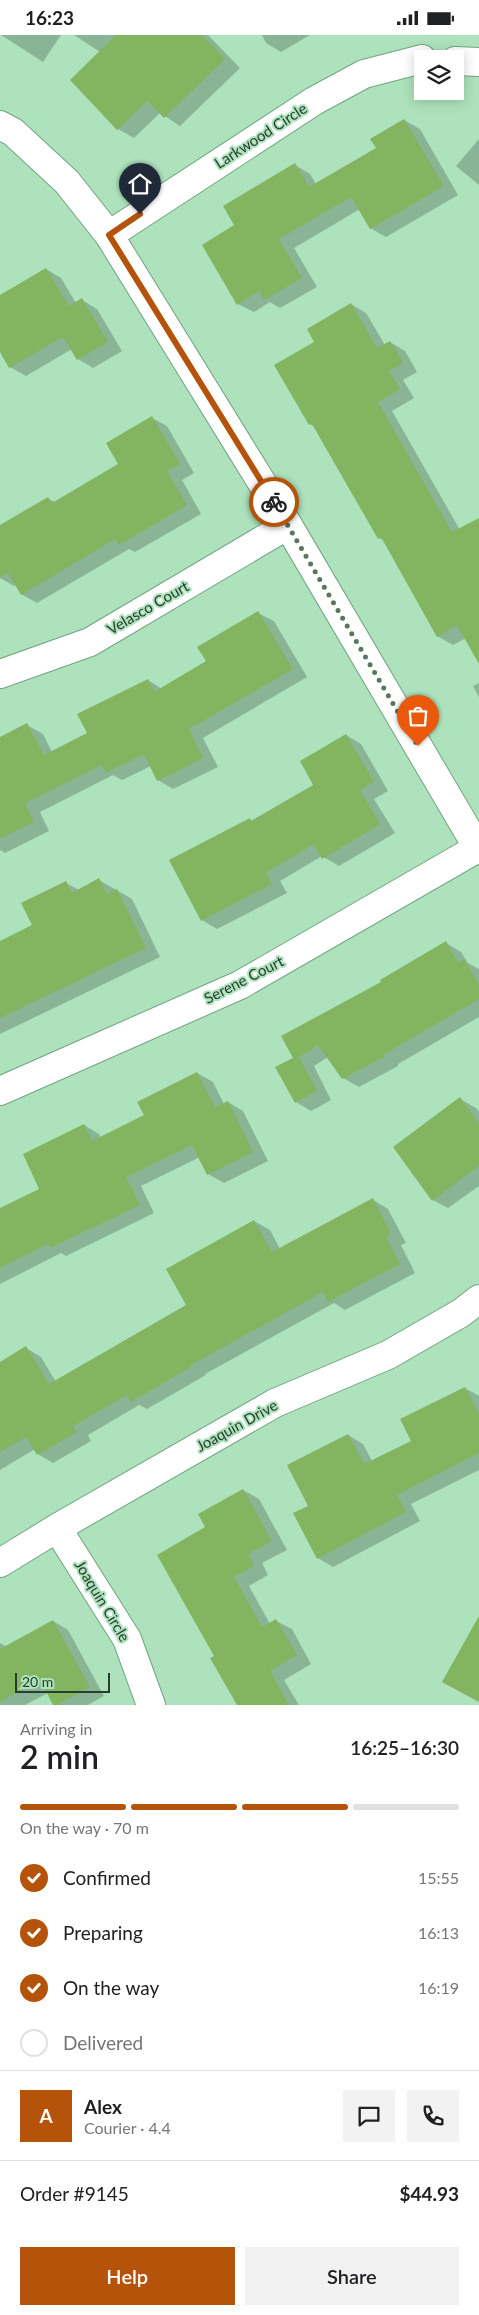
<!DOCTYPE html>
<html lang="en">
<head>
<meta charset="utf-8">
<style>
	body { margin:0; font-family:Lato,sans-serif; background:#f2f2f2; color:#202124; height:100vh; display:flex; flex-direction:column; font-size:19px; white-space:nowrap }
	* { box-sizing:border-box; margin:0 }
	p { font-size:16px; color:#757577 }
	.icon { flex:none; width:28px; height:28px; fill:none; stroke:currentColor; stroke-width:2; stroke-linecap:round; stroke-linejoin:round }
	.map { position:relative; height:1670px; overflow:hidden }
	.details { display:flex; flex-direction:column; background:#fff; flex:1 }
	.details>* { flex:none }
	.fabs { position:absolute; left:414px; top:15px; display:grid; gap:10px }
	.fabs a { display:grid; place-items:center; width:50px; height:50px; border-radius:0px; background:#fff; box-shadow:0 2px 12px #0003; font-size:25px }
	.scale { position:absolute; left:15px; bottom:12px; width:95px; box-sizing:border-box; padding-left:5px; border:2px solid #283e2f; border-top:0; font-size:14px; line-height:18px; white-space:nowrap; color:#283e2f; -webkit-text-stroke:4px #ade2bc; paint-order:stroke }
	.pin { position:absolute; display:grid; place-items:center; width:42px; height:42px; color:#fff; margin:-51px -21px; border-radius:50% 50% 50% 0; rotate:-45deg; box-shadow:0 0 5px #0007 }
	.pin .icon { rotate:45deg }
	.courier { position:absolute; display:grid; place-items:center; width:50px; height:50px; margin:-25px; border:4px solid #b45309; border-radius:50%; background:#fff; color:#222; box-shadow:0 1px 6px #0007 }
	.headline em { font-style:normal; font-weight:600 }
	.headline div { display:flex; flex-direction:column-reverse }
	.headline { display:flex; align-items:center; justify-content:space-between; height:85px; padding:0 20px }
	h1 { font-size:32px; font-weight:600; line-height:38px }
	.bar { display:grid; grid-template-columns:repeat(4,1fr); gap:8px 5px; align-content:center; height:60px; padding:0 20px }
	.bar i { height:6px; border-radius:4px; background:#e0e0e0 }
	.bar .on { background:#b45309 }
	.bar p { grid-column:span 4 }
	.line { display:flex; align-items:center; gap:12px; padding:0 20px; border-top:1px solid #e0e0e0 }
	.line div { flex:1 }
	.round { display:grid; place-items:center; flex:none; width:52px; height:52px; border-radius:0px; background:#f2f2f2 }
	ol { padding:0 20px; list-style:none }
	li { display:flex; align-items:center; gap:15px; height:55px }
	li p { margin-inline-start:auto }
	li .icon { padding:5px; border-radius:50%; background:#b45309; color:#fff; stroke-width:4 }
	li:last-child { color:#757577 }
	li i { width:28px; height:28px; border:2px solid #e0e0e0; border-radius:50% }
	.primary-button { display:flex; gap:10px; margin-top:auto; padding:10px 20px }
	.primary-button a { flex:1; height:58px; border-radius:0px; background:#b45309; color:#fff; font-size:20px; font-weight:600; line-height:58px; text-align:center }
	.primary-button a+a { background:#f2f2f2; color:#202124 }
	.status { display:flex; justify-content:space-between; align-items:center; height:35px; padding:0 25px; background:#fff; direction:ltr }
	.status svg { height:14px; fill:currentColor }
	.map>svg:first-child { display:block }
	.shadow { fill:#0003 }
	.building { fill:#83b560 }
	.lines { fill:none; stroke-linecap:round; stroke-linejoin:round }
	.street-casing { stroke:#71a481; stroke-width:30 }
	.street { stroke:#fff; stroke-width:28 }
	.done { stroke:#577760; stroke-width:5; stroke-dasharray:0 9 }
	.route { stroke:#b45309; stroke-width:6 }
	.labels { text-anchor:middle; stroke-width:4; stroke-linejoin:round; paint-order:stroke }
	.street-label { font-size:15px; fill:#283e2f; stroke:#ade2bc }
</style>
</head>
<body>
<div class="status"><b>16:23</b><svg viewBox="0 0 49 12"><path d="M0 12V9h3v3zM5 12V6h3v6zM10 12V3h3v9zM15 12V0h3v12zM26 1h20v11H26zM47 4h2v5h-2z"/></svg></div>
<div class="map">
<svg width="479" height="1670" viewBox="0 0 479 1670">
	<rect width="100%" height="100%" fill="#ade2bc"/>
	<!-- shadow -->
	<g class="shadow">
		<path d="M1 0H61L43 27Z"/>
		<path d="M74 0H208L240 33 180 91 160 78 134 103 118 94 72 45 100 17Z"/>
		<path d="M262 0H310L281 17 266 8Z"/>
		<path d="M404 85 420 94 458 160 386 202 370 193 360 174 294 213 317 252 280 273 270 267 254 277 238 269 236 190 295 130 310 139 316 149 378 114Z"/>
		<path d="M479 104V150L456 131Z"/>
		<path d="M46 234 61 243 76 268 82 265 97 274 122 316 93 333 78 324 72 314 26 341 10 332 0 315V261Z"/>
		<path d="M351 269 366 278 385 310 390 307 405 316 417 337 403 345 414 363 392 376 460 495 479 485V627L466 603 453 610 437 601 386 507 379 503 315 392 310 389 315 307Z"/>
		<path d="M152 383 167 391 194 438 182 445 201 479 135 517 129 514 37 568 21 559 16 550 14 551 0 543V492L48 464 55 467 120 430Z"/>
		<path d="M258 578 274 586 307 642 203 703 218 732 173 754 158 745 151 731 122 745 113 740 40 777 49 796 5 818 0 815V704L27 690 43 699 52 717 88 699 148 645 162 654 208 627Z"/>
		<path d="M479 648V662L473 651Z"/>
		<path d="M346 700 361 709 388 756 374 764 395 798 339 831 322 821 280 846 287 858 217 894 202 885 171 826 250 785 253 786 315 750Z"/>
		<path d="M99 845 132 864 160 922 0 999V907L33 890 66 848 79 855Z"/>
		<path d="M446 908 461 917 468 928 479 934V982L398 1029V1031L359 1052 343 1043 328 1022 314 1031 331 1065 311 1076 296 1067 294 1024 383 947Z"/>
		<path d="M197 1038 213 1047 224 1069 228 1067 243 1076 268 1126 224 1148 208 1139 200 1122 141 1151 154 1178 66 1221 61 1218 0 1249V1174L41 1154 84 1090 99 1099 101 1103 145 1080Z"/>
		<path d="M460 1064 476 1073 479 1077V1151L448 1173 433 1165Z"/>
		<path d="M373 1165 388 1174 406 1208 401 1210 415 1238 345 1275 334 1268 205 1339 206 1340 147 1374 139 1370 88 1400 91 1406 53 1428 38 1419 35 1414 0 1435V1328L26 1313 41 1322 56 1347 187 1270 254 1186 270 1195 280 1214Z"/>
		<path d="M465 1353 479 1361V1435L411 1469 420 1486 333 1532 318 1523 309 1471 348 1400 363 1409 372 1426 413 1406Z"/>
		<path d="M243 1455 259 1464 287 1515 262 1528 268 1540 249 1551 270 1589 276 1586 292 1594 311 1629 284 1645 299 1670H239L216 1621 207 1492Z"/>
		<path d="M53 1586 68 1595 104 1661 88 1670H55L48 1658 25 1670H0V1608L7 1612Z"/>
	</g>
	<!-- building -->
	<g class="building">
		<path d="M116 0H202L225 24 164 83 147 66 117 95 70 45Z"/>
		<path d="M404 84 444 151 370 194 351 162 279 204 302 243 264 265 259 256 237 270 202 210 234 190 223 171 295 128 309 152 376 113 370 104Z"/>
		<path d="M46 233 69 271 82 263 108 307 77 325 63 302 9 333 0 317V260Z"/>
		<path d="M351 268 377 313 390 306 403 328 389 336 400 354 378 367 452 497 479 483V629L457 590 437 602 381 502 378 504 312 389 309 390 274 330 314 307 307 294Z"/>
		<path d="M152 381 180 429 167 436 187 470 119 510 115 504 21 560 8 538 0 542V490L48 462 52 468 118 429 106 408Z"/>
		<path d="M258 576 293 634 189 694 203 723 157 746 144 719 106 738 102 730 25 768 34 787 0 804V702L27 688 44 720 87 698 77 679 148 644 154 657 206 626 197 612Z"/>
		<path d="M346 699 374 747 360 755 380 789 322 824 314 809 266 838 272 849 201 886 169 825 250 783 251 786 313 750 300 726Z"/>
		<path d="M99 843 107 859 117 854 146 913 0 983V906L32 890 21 868 66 846 72 858Z"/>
		<path d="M446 906 458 928 464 924 479 950V964L383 1020 384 1022 342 1044 318 1010 299 1022 317 1056 295 1068 275 1032 293 1023 281 1001 381 947 380 945Z"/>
		<path d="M197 1037 215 1072 228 1066 253 1117 207 1140 192 1110 126 1142 140 1170 50 1213 48 1209 0 1233V1173L39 1154 23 1119 84 1089 92 1106 144 1080 137 1067Z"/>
		<path d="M460 1062 479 1088V1131L432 1166 393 1112Z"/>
		<path d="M373 1163 391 1199 386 1202 400 1229 328 1267 323 1257 191 1330 192 1331 131 1367 127 1360 73 1391 77 1397 37 1420 26 1402 0 1417V1327L26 1311 49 1349 186 1270 166 1234 254 1185 272 1217Z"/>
		<path d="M465 1352 479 1379V1418L397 1460 406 1477 317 1524 293 1478 308 1471 287 1430 348 1399 364 1429 411 1406 400 1384Z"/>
		<path d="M243 1454 272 1506 248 1519 254 1531 234 1542 262 1592 276 1584 297 1620 270 1636 289 1670H237L210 1623 214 1621 157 1520 205 1492 198 1479Z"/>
		<path d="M479 1581V1667L442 1647Z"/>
		<path d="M53 1585 90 1652 57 1670H53L40 1645 0 1667V1614Z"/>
	</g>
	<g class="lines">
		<!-- street casing -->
		<g class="street-casing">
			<g id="street">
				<path d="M455 26 479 27"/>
				<path d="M0 90 13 97 67 147 109 200 288 490 479 815"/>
				<path d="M109 200 314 66 364 39 422 24"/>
				<path d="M0 639 90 607 288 490"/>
				<path d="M0 1056 240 950 478 813"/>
				<path d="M57 1493 127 1604 151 1670"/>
				<path d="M0 1528 57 1493 275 1368 388 1320 461 1278 479 1264"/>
			</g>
		</g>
		<!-- street -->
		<use href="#street" class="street"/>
	</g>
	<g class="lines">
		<!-- done -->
		<path class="done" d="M274 467 418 711"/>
		<!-- route -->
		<path class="route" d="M140 179 109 200 274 467"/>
	</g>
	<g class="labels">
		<!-- street labels -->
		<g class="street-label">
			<text transform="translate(261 101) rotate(-33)" y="5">Larkwood Circle</text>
			<text transform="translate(148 573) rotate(-30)" y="5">Velasco Court</text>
			<text transform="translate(244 945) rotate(-27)" y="5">Serene Court</text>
			<text transform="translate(237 1391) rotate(-29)" y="5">Joaquin Drive</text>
			<text transform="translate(102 1566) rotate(59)" y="5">Joaquin Circle</text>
		</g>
	</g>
</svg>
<div class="fabs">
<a><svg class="icon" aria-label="layers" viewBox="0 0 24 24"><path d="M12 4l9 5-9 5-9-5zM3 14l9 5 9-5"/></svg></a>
</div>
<div class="scale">20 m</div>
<div class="pin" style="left:418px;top:711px;background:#ea580c"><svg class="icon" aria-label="bag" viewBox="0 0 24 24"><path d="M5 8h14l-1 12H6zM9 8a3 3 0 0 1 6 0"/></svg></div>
<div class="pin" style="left:140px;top:179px;background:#1f2937"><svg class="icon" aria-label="home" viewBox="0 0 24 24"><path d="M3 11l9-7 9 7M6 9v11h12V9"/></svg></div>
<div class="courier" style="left:274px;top:467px"><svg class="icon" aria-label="bike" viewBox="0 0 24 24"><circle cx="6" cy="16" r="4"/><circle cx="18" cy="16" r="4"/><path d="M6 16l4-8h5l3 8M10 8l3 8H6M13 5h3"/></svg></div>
</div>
<section class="details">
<div class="headline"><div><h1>2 min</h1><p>Arriving in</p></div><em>16:25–16:30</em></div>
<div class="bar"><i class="on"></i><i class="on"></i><i class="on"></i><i></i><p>On the way · 70 m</p></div>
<ol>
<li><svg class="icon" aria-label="check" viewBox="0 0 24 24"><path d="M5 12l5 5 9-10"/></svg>Confirmed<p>15:55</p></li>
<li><svg class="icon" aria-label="check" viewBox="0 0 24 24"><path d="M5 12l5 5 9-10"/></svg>Preparing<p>16:13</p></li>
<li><svg class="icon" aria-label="check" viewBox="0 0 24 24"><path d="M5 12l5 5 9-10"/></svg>On the way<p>16:19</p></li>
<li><i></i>Delivered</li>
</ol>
<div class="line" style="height:90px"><b class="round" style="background:#b45309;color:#fff">A</b><div><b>Alex</b><p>Courier · 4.4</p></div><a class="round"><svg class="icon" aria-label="chat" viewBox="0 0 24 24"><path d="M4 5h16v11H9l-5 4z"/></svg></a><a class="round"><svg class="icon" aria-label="phone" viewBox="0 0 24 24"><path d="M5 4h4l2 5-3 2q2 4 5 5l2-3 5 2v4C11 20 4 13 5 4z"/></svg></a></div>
<div class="line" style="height:65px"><div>Order #9145</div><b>$44.93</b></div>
<div class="primary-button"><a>Help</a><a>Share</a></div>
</section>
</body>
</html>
